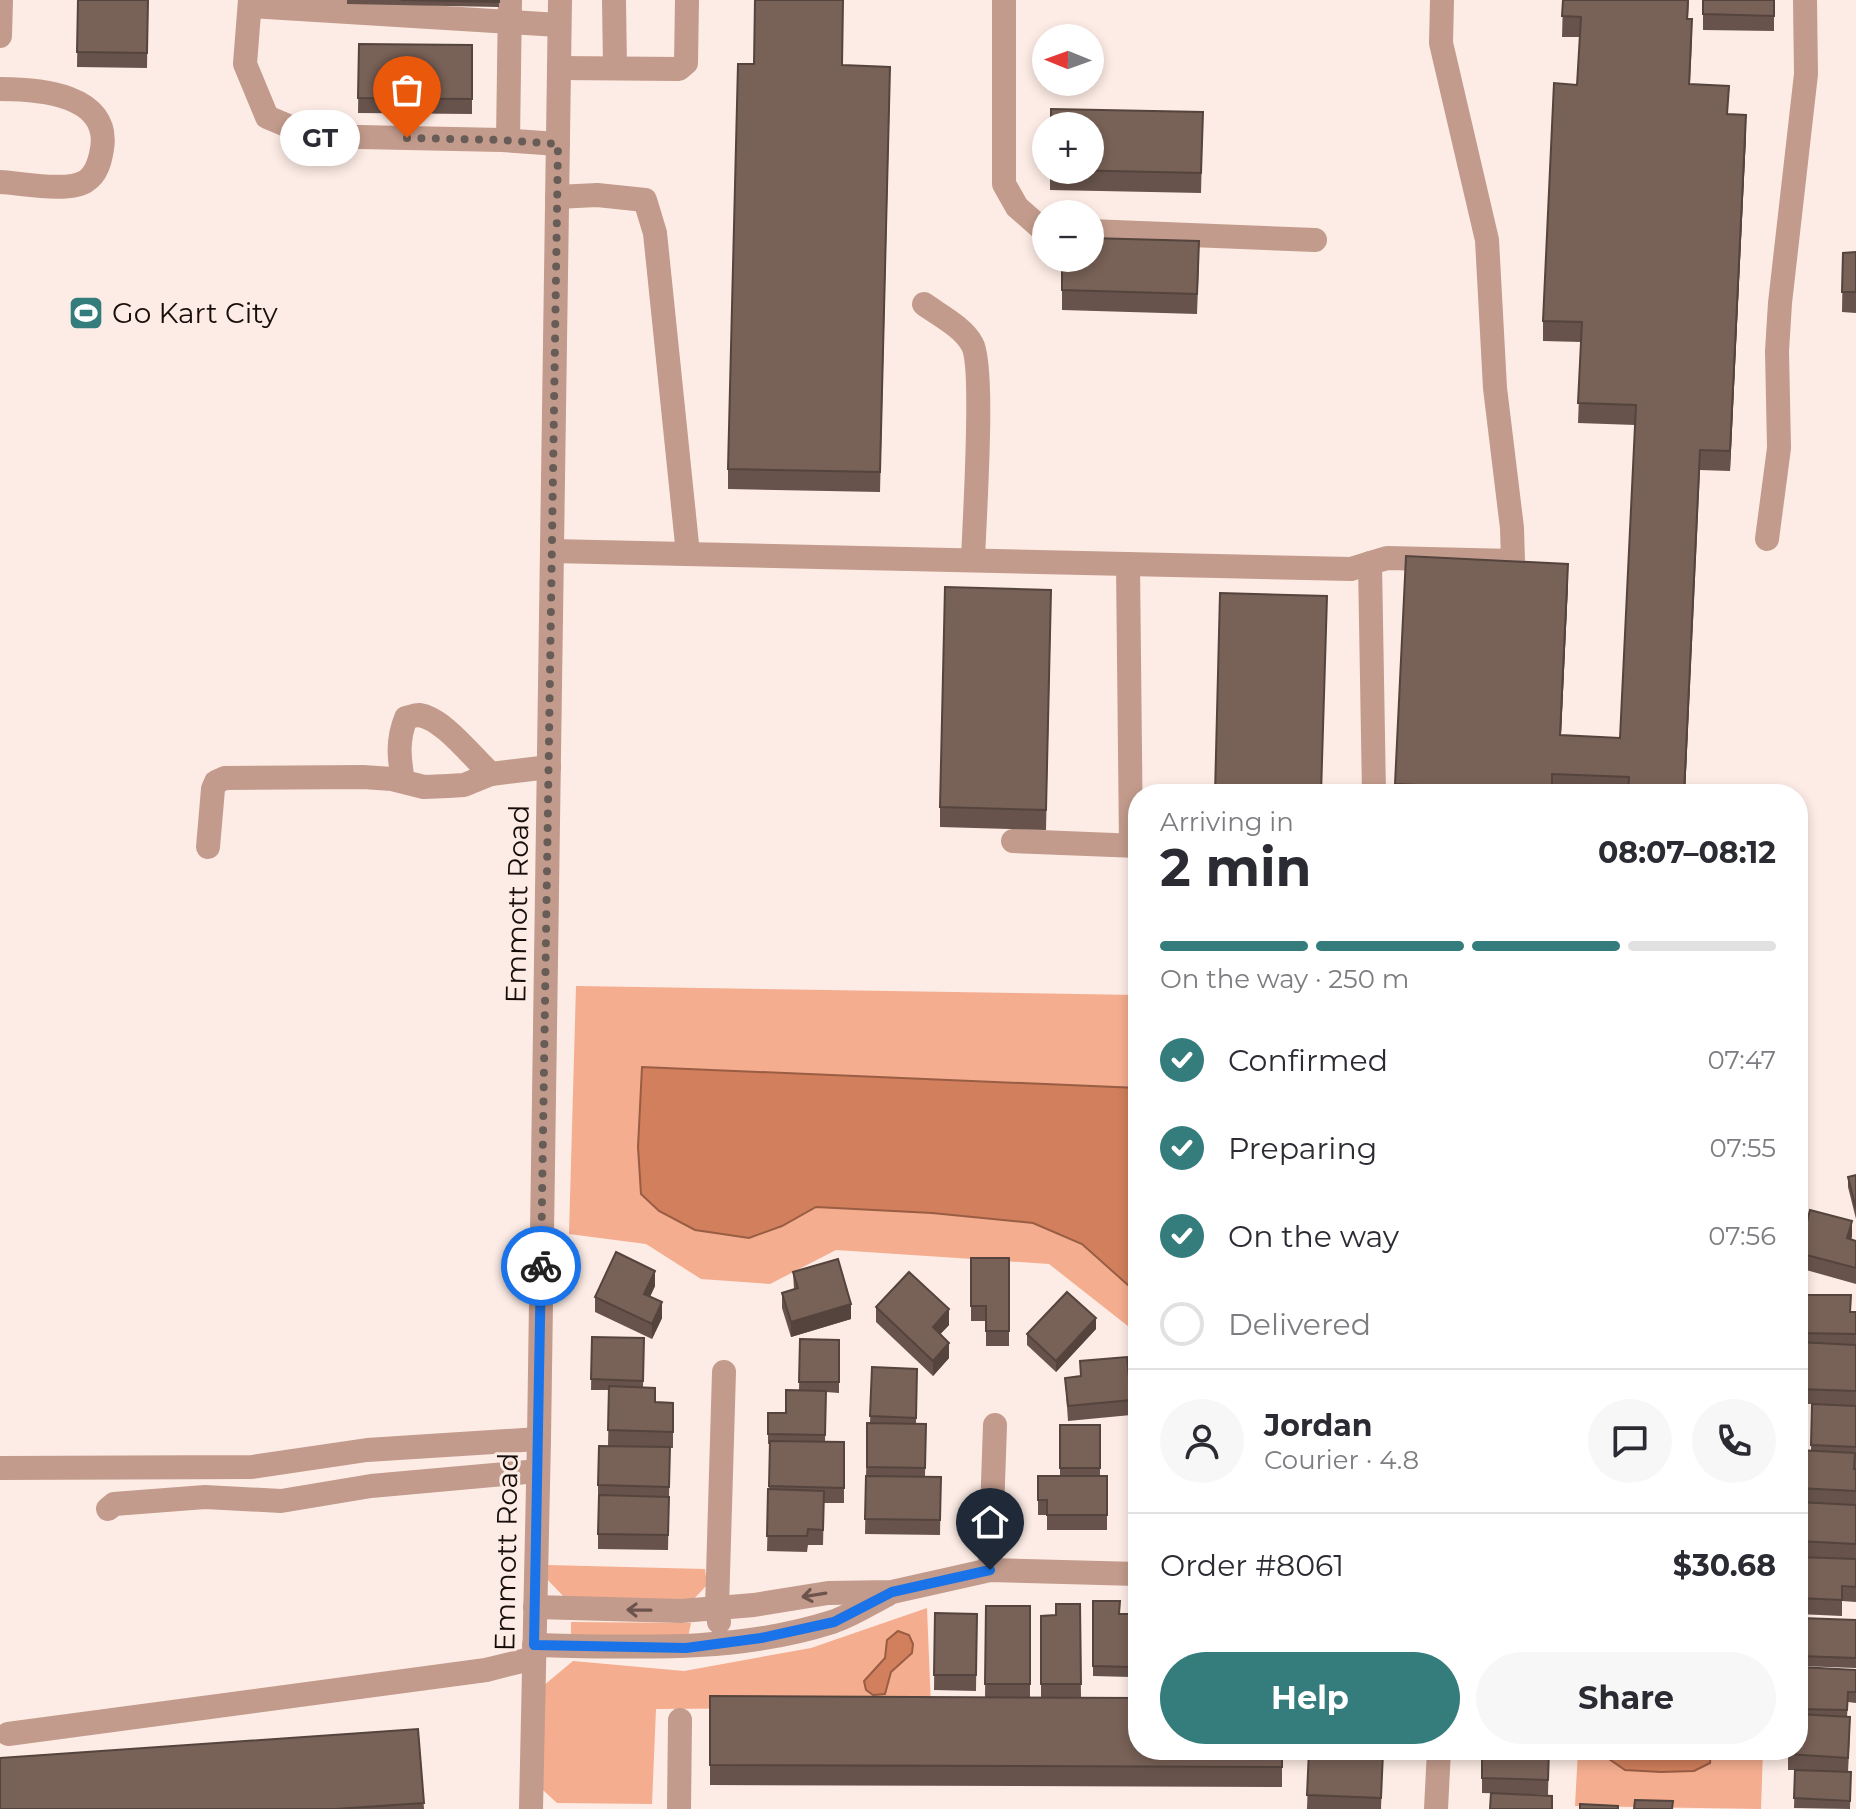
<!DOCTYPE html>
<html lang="en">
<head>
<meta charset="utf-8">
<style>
	body { margin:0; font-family:Montserrat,sans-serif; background:#f7f7f7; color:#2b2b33; height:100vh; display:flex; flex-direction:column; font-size:30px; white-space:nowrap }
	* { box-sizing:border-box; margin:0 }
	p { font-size:26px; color:#7c7c81 }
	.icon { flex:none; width:44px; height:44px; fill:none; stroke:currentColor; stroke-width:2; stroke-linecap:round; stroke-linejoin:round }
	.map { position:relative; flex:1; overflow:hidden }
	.panel { position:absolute; left:1128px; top:784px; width:680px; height:976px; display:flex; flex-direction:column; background:#fff; border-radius:32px; box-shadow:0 4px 12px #0003 }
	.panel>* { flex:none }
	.needle { width:52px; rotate:271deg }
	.fabs { position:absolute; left:1032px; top:24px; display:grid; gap:16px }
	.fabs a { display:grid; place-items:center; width:72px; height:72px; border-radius:50%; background:#fff; box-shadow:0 4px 12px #0003; font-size:40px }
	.pin { position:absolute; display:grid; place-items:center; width:68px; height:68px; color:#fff; margin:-82px -34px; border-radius:50% 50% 50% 0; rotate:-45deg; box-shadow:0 0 8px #0007 }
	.pin .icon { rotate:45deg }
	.courier { position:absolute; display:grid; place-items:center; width:80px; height:80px; margin:-40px; border:6px solid #1a73e8; border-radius:50%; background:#fff; color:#222; box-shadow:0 2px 10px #0007 }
	.bubble { position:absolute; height:56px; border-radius:28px; background:#fff; box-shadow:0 4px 12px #0003; font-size:26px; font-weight:700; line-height:56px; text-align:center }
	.headline em { font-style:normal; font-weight:700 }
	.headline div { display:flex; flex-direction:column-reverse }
	.headline { display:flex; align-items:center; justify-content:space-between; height:136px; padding:0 32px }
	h1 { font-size:52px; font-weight:700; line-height:60px }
	.bar { display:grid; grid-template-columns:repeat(4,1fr); gap:12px 8px; align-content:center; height:96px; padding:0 32px }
	.bar i { height:10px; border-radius:6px; background:#e1e1e2 }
	.bar .selected { background:#357d7c }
	.bar p { grid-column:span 4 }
	.line { display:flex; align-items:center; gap:20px; padding:0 32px; border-top:2px solid #e1e1e2 }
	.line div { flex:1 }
	.round { display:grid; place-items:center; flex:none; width:84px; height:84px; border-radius:42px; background:#f7f7f7 }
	ol { padding:0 32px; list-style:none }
	li { display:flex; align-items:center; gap:24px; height:88px }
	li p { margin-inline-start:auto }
	li .icon { padding:8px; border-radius:50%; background:#357d7c; color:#fff; stroke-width:4 }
	li:last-child { color:#7c7c81 }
	li i { width:44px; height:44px; border:4px solid #e1e1e2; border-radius:50% }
	.action { display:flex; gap:16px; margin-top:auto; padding:16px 32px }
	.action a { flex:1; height:92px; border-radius:48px; background:#357d7c; color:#fff; font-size:32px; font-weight:700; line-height:92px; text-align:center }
	.action a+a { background:#f7f7f7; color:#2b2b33 }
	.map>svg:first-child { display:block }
	.green { fill:#f4ad8f }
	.water { fill:#d17f5c; stroke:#995d44; stroke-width:2 }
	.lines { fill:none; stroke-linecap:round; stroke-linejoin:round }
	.minor { stroke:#c29b8c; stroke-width:24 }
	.wall { fill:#67534b }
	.shaded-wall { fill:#54443d }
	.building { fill:#786157; stroke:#54443d; stroke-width:2 }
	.oneway { stroke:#6c544c }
	.done { stroke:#685c57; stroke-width:8; stroke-dasharray:0 14.4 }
	.route { stroke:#1a73e8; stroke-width:10 }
	.labels { text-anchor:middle; stroke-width:6; stroke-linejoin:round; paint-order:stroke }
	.poi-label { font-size:28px; fill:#170e0b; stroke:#fdece5; text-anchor:start }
	.street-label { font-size:28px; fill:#170e0b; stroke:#fdece5 }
</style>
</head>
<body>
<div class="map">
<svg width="1856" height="1809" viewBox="0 0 1856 1809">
	<rect width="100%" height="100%" fill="#fdece5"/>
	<!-- green -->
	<g class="green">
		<path d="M576 986 1138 995V1334L1049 1264 836 1250 770 1284 701 1279 646 1244 569 1234Z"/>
		<path d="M547 1565 705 1569 707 1585 690 1603 566 1599 543 1575Z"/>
		<path d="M927 1608 931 1707 656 1709 652 1804 557 1803 531 1779 543 1686 573 1661 684 1671 811 1648Z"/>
		<path d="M571 1622 691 1623 688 1637 571 1635Z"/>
		<path d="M1578 1750H1763L1761 1809 1575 1806Z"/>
	</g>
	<!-- water -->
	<g class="water">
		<path d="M642 1067 1138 1088V1294L1082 1244 1033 1223 932 1213 816 1207 782 1226 749 1238 695 1230 659 1211 641 1194 638 1147Z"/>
		<path d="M898 1631 909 1635 913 1644 912 1653 891 1672 885 1694 873 1695 866 1690 864 1681 885 1658 887 1640Z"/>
		<path d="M1609 1750H1711L1710 1763 1694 1771 1661 1772 1625 1770 1609 1759Z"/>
	</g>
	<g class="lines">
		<!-- minor -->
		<g class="minor">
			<path d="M250 0 245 64 267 117 312 136 502 140 558 144"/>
			<path d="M614 0 615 68"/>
			<path d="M1004 0V184L1017 207 1042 229H1046"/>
			<path d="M250 6 559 25"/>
			<path d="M0 36 1 0"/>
			<path d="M559 68 679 69 686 63 687 0"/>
			<path d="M0 89C38 89 111 94 102 149 100 161 97 174 86 181 69 193 21 183 0 182"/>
			<path d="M508 140 510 0"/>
			<path d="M557 197 597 195 645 200 655 233 688 554"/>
			<path d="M1090 231 1315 240"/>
			<path d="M924 304C939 315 963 327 972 344 985 365 974 525 973 560"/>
			<path d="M1767 539 1779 448 1777 351 1780 303 1806 74 1805 0"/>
			<path d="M552 551 1351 569 1387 558 1513 561 1512 528 1495 388 1487 240 1441 43 1442 0"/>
			<path d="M1370 563 1374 794"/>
			<path d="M1128 564 1131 845"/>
			<path d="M403 781C399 758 397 740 406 718 410 717 415 715 419 715 443 718 473 758 491 774"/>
			<path d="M1013 841 1138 846"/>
			<path d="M208 847 213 789 216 782 225 778 363 777 392 779 424 787 448 786 464 785 491 774 549 767"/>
			<path d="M0 1468 252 1467 367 1450 539 1439"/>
			<path d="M108 1509 114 1504 205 1497 281 1501 371 1486 538 1471"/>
			<path d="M990 1570 995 1425"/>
			<path d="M535 1607 681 1611 754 1605 828 1593 892 1592 990 1570 1138 1574"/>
			<path d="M719 1622 717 1608 724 1372"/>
			<path d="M534 1645C634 1647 735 1653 832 1622 851 1616 869 1604 887 1595"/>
			<path d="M8 1734 486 1670 534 1658"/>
			<path d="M531 1809 539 1439 560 0"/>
			<path d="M679 1809 680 1720"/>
			<path d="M1436 1809 1439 1750"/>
		</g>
	</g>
	<!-- wall -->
	<g class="wall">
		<path d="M78 0H148L147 68 77 67Z"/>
		<path d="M347 0H499V7L347 4Z"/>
		<path d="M1563 0H1689L1688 19 1692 39 1690 84 1728 114 1746 135 1730 471 1700 470 1685 794H1395V784L1568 584 1561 735 1620 738 1635 425 1578 423 1581 342 1543 341V321L1577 85 1580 37H1562Z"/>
		<path d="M1703 0H1774V31L1703 30Z"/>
		<path d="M359 44 472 45V114L358 113Z"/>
		<path d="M842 65 890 87 880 492 728 489V469Z"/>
		<path d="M1203 112 1201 193 1050 190V170Z"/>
		<path d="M1856 252V313L1842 312 1843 253Z"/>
		<path d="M1062 258 1199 261 1197 314 1062 310Z"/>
		<path d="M1051 610 1046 830 940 827V807Z"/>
		<path d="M1856 1175V1219L1848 1187V1177Z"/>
		<path d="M1852 1236 1851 1239 1856 1241V1284L1799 1268V1253Z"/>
		<path d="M971 1258H1009V1346H986V1321H971Z"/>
		<path d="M793 1272 851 1319 791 1337 782 1308V1293L794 1289Z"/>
		<path d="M655 1286 650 1297 662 1318 652 1339 595 1312V1297Z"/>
		<path d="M1798 1295 1851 1312H1856V1559L1798 1557V1450H1811L1812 1404H1798Z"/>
		<path d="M876 1307 949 1325 940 1334 949 1358 933 1376 876 1322Z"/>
		<path d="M1096 1329 1056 1372 1027 1345V1334Z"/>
		<path d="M592 1337 644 1338 643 1387 655 1402 673 1403V1448H670L668 1550 598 1549V1485L608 1446 609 1390H591Z"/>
		<path d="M800 1339 839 1340V1393L826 1392 825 1442H844V1503H824L823 1545H808L807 1552 767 1551 770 1444H768V1413H786L799 1390Z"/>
		<path d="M1080 1361 1131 1400V1415L1068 1421 1065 1378 1080 1376Z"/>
		<path d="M872 1367 917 1369 916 1424H926L925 1477H941L940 1535 865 1534 867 1423H870Z"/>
		<path d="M1060 1425H1100V1476H1107V1530H1047V1515H1038V1476H1060Z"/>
		<path d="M1798 1557 1856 1559V1602L1842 1601V1616L1798 1614Z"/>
		<path d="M1093 1601 1120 1614H1131V1677L1093 1676Z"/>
		<path d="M1080 1604 1081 1697 1282 1750V1787L710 1785V1696L985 1697 986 1606H1030V1697H1041V1616L1056 1615Z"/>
		<path d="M935 1613 977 1614 976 1691 934 1690Z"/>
		<path d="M1801 1618 1856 1620V1668L1799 1666Z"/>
		<path d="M1800 1667 1856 1670V1703L1848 1702 1847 1717 1850 1732 1848 1772H1851L1850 1809 1794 1808 1795 1770H1788V1754L1798 1714Z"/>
		<path d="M418 1729 424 1809H0Z"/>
		<path d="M1309 1750H1383L1381 1809H1307Z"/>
		<path d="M1482 1750H1549L1548 1795 1482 1793Z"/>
	</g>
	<!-- shaded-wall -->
	<g class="shaded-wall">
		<path d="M1746 115V135L1730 471V451Z"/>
		<path d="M1700 450 1685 794H1684Z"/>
		<path d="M1568 564V584L1560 755V735Z"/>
		<path d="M1852 1221V1236L1847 1254V1238Z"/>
		<path d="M655 1271V1286L644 1309V1294Z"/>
		<path d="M662 1302V1318L652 1339V1324Z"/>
		<path d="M851 1304V1319L791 1337V1322Z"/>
		<path d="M949 1309V1325L933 1342V1327Z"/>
		<path d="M1096 1318V1329L1056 1372V1361Z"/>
		<path d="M949 1343V1358L933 1376V1361Z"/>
	</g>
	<!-- building -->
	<g class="building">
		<path d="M78 0H148L147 53 77 52Z"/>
		<path d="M401 0H499V2Z"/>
		<path d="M755 0H843L842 65 890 67 880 472 728 469 738 64H754Z"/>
		<path d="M1563 0H1688L1687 19H1692L1689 84 1729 86 1727 114 1746 115 1730 451 1700 450 1684 794H1628L1629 777 1552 774V791L1395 784 1406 556 1568 564 1560 735 1620 738 1636 405 1578 403 1582 322 1543 321 1554 83 1577 85 1581 17 1562 16Z"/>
		<path d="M1703 0H1774V16L1703 14Z"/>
		<path d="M359 44 472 45V99L358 98Z"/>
		<path d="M1051 109 1203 112 1201 173 1065 170H1090V126H1051Z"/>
		<path d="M1090 238 1199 241 1197 294 1062 290V258H1090Z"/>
		<path d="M1856 252V292H1842L1843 253Z"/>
		<path d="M945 587 1051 590 1046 810 940 807Z"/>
		<path d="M1220 593 1327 596 1321 794H1215Z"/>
		<path d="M1856 1175V1209L1848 1177Z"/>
		<path d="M1810 1210 1852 1221 1847 1238 1856 1241V1268L1799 1253Z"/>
		<path d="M616 1252 655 1271 644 1294 662 1302 652 1324 595 1297Z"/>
		<path d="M971 1258H1009V1331H986V1306H971Z"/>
		<path d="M838 1259 851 1304 791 1322 782 1293 798 1288 793 1272Z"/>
		<path d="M909 1272 949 1309 933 1327 949 1343 933 1361 876 1307Z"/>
		<path d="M1067 1292 1096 1318 1056 1361 1027 1334Z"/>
		<path d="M1798 1295H1851L1850 1312H1856V1334L1798 1333Z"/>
		<path d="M592 1337 644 1338 643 1381 591 1379Z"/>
		<path d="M800 1339 839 1340V1382H799Z"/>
		<path d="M1798 1342 1856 1345V1391L1798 1389Z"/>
		<path d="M1127 1357 1131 1400 1068 1406 1065 1378 1081 1376 1080 1361Z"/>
		<path d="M872 1367 917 1369 916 1418 870 1416Z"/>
		<path d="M609 1386 655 1388V1402L673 1403V1432L608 1430Z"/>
		<path d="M786 1390 826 1391 825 1435 768 1434V1413H786Z"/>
		<path d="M1812 1404 1856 1406V1447L1811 1445Z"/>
		<path d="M867 1423 926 1424 925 1468 867 1467Z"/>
		<rect x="1060" y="1425" width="40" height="43"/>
		<path d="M1136 1433H1138V1508H1137Z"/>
		<path d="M770 1441 844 1442V1488L769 1486Z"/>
		<path d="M599 1446 670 1447 669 1487 598 1485Z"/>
		<path d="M1798 1450 1855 1453 1854 1469H1856V1491L1798 1488Z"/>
		<path d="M866 1476 941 1477 940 1520 865 1519Z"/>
		<path d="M1038 1476H1107V1515H1047V1500H1038Z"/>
		<path d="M768 1489 824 1491 823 1530 808 1529 807 1536H767Z"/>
		<path d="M599 1495 669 1497 668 1535 598 1534Z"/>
		<path d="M1798 1502 1856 1505V1544L1798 1541Z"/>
		<path d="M1798 1557 1856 1559V1587L1842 1586V1600L1798 1598Z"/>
		<path d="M1093 1601H1120L1119 1614H1131V1667L1093 1666Z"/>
		<path d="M1056 1604H1080L1081 1684H1041V1616L1056 1615Z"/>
		<path d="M986 1606H1030V1684H985Z"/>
		<path d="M935 1613 977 1614 976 1675H934Z"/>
		<path d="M1801 1618 1856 1620V1658L1799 1656Z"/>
		<path d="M1800 1667 1856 1670V1692H1848L1847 1710 1798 1709Z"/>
		<path d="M710 1696 1138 1698V1750H1282V1767L710 1765Z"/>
		<path d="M1798 1714 1850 1717 1848 1758 1788 1754V1750H1798Z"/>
		<path d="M418 1729 424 1803 335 1809H0V1758Z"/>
		<path d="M1309 1750 1383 1752 1381 1798 1307 1795Z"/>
		<path d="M1482 1750H1549L1548 1780 1482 1778Z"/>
		<path d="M1795 1770 1851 1772 1850 1801 1794 1798Z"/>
		<path d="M1491 1793 1552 1796V1809H1490Z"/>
		<path d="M1635 1800 1673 1801 1672 1809H1634Z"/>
		<path d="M1580 1804 1618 1806V1809H1580Z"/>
	</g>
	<!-- one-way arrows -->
	<defs><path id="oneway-shaft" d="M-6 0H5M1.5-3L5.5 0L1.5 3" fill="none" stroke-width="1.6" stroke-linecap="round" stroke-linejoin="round" transform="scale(2)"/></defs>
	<g class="oneway">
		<use href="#oneway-shaft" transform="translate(814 1595) rotate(171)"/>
		<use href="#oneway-shaft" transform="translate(639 1610) rotate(-179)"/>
	</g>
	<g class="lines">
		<!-- done -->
		<path class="done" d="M407 138 502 140 558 144 541 1266"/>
		<!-- route -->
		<path class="route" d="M541 1266 534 1645 686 1648 761 1638 834 1622 892 1592 990 1570"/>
	</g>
	<!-- icons -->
	<defs>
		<g id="stadium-square" transform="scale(1.8)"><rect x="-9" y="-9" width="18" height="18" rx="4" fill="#357d7c" stroke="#fdece5"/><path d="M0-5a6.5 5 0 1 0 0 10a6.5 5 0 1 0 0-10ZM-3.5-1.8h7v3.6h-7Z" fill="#fff"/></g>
	</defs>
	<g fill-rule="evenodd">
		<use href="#stadium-square" x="86" y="313"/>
	</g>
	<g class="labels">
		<!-- poi labels -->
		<g class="poi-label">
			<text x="112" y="323">Go Kart City</text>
		</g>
		<!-- street labels -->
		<g class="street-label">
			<text transform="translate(517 904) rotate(-89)" y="10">Emmott Road</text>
			<text transform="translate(506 1552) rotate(-89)" y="10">Emmott Road</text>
		</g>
	</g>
</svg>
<div class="fabs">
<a><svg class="needle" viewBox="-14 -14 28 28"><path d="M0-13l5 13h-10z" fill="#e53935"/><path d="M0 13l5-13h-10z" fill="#7c7c81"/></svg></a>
<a>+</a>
<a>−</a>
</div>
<div class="pin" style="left:407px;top:138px;background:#ea580c"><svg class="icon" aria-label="bag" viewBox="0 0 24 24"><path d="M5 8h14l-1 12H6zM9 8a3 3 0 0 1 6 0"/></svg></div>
<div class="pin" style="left:990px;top:1570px;background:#1f2937"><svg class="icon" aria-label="home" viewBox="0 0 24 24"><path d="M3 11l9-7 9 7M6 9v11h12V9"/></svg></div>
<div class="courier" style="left:541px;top:1266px"><svg class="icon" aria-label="bike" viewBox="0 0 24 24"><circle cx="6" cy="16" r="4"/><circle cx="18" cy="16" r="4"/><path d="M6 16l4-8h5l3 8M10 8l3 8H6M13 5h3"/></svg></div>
<div class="bubble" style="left:280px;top:110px;width:80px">GT</div>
<section class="panel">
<div class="headline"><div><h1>2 min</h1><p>Arriving in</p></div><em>08:07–08:12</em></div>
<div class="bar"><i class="selected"></i><i class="selected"></i><i class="selected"></i><i></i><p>On the way · 250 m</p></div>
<ol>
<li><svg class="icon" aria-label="check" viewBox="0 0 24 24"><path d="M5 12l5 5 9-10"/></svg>Confirmed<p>07:47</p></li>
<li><svg class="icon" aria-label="check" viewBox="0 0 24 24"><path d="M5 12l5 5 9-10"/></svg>Preparing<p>07:55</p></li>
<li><svg class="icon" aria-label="check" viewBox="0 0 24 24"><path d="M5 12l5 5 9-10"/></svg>On the way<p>07:56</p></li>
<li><i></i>Delivered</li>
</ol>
<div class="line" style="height:144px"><a class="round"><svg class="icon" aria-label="person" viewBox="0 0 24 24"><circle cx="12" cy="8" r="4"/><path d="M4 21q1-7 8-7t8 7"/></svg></a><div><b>Jordan</b><p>Courier · 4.8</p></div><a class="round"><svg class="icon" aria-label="chat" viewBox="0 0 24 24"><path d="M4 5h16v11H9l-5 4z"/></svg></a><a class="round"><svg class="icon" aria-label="phone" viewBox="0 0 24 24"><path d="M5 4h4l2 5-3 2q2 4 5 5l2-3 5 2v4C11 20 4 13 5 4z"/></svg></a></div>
<div class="line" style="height:104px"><div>Order #8061</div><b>$30.68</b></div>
<div class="action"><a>Help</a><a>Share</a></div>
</section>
</div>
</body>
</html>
